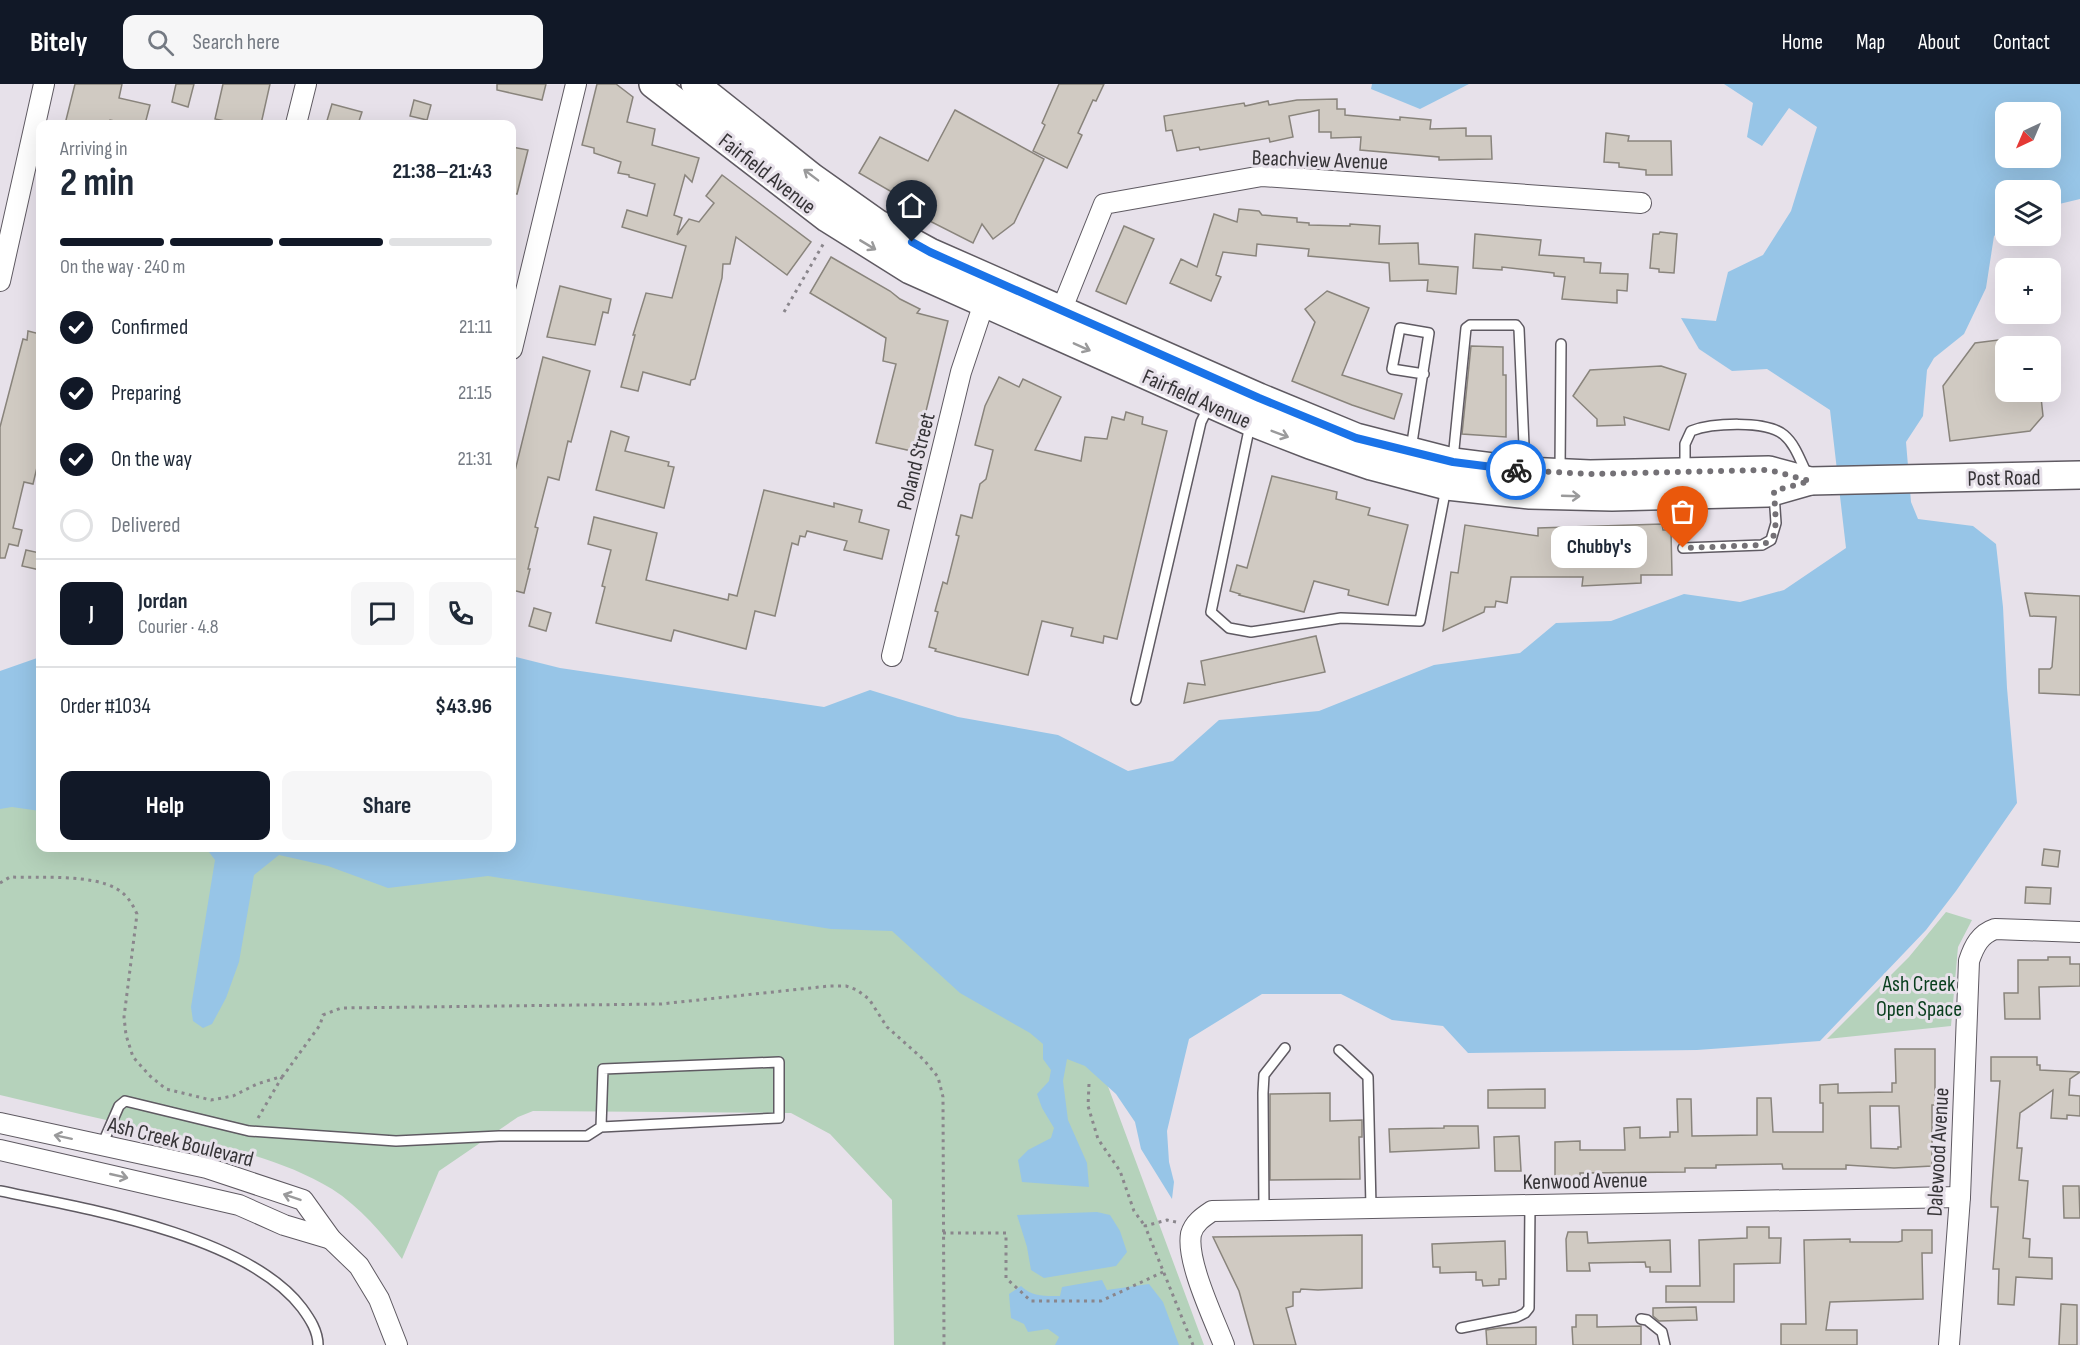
<!DOCTYPE html>
<html lang="en">
<head>
<meta charset="utf-8">
<style>
	body { margin:0; font-family:"Sofia Sans Condensed",sans-serif; background:#f6f6f7; color:#1f2937; height:100vh; display:flex; flex-direction:column; font-size:22px; white-space:nowrap }
	* { box-sizing:border-box; margin:0 }
	p { font-size:20px; color:#747a83 }
	.icon { flex:none; width:33px; height:33px; fill:none; stroke:currentColor; stroke-width:2; stroke-linecap:round; stroke-linejoin:round }
	.map { position:relative; flex:1; overflow:hidden }
	.drawer { position:absolute; left:36px; top:36px; width:480px; height:732px; display:flex; flex-direction:column; background:#fff; border-radius:12px; box-shadow:0 6px 24px #0002 }
	.drawer>* { flex:none }
	.needle { width:39px; rotate:224deg }
	.controls { position:absolute; left:1995px; top:18px; display:grid; gap:12px }
	.controls a { display:grid; place-items:center; width:66px; height:66px; border-radius:12px; background:#fff; box-shadow:0 6px 24px #0002; font-size:30px }
	.pin { position:absolute; display:grid; place-items:center; width:51px; height:51px; color:#fff; margin:-62px -26px; border-radius:50% 50% 50% 0; rotate:-45deg; box-shadow:0 0 6px #0007 }
	.pin .icon { rotate:45deg }
	.courier { position:absolute; display:grid; place-items:center; width:60px; height:60px; margin:-30px; border:4px solid #1a73e8; border-radius:50%; background:#fff; color:#222; box-shadow:0 2px 8px #0007 }
	.bubble { position:absolute; height:42px; border-radius:12px; background:#fff; box-shadow:0 6px 24px #0002; font-size:20px; font-weight:700; line-height:42px; text-align:center }
	.headline em { font-style:normal; font-weight:700 }
	.headline div { display:flex; flex-direction:column-reverse }
	.headline { display:flex; align-items:center; justify-content:space-between; height:102px; padding:0 24px }
	h1 { font-size:39px; font-weight:700; line-height:45px }
	.bar { display:grid; grid-template-columns:repeat(4,1fr); gap:9px 6px; align-content:center; height:72px; padding:0 24px }
	.bar i { height:8px; border-radius:4px; background:#e0e1e3 }
	.bar .active { background:#111827 }
	.bar p { grid-column:span 4 }
	.line { display:flex; align-items:center; gap:15px; padding:0 24px; border-top:2px solid #e0e1e3 }
	.line div { flex:1 }
	.round { display:grid; place-items:center; flex:none; width:63px; height:63px; border-radius:12px; background:#f6f6f7 }
	ol { padding:0 24px; list-style:none }
	li { display:flex; align-items:center; gap:18px; height:66px }
	li p { margin-inline-start:auto }
	li .icon { padding:6px; border-radius:50%; background:#111827; color:#fff; stroke-width:4 }
	li:last-child { color:#747a83 }
	li i { width:33px; height:33px; border:3px solid #e0e1e3; border-radius:50% }
	.button { display:flex; gap:12px; margin-top:auto; padding:12px 24px }
	.button a { flex:1; height:69px; border-radius:12px; background:#111827; color:#fff; font-size:24px; font-weight:700; line-height:69px; text-align:center }
	.button a+a { background:#f6f6f7; color:#1f2937 }
	header { display:flex; align-items:center; gap:36px; box-sizing:border-box; height:84px; padding:0 30px; background:#111827; color:#fff }
	header strong { font-size:28px }
	nav { display:flex; gap:33px; margin-inline-start:auto; font-size:21px }
	.search { width:420px; height:54px; background:#f6f6f7; display:flex; align-items:center; gap:15px; box-sizing:border-box; padding:0 21px; border-radius:12px; color:#747a83; font-size:22px }
	.map>svg:first-child { display:block }
	.green { fill:#b5d2bb }
	.water { fill:#97c5e7; fill-rule:evenodd }
	.building { fill:#d0cac2; stroke:#89847c; stroke-width:1.5; fill-rule:evenodd }
	.lines { fill:none; stroke-linecap:round; stroke-linejoin:round }
	.lane-casing { stroke:#5f5a62; stroke-width:12 }
	.street-casing { stroke:#5f5a62; stroke-width:22 }
	.secondary-casing { stroke:#5f5a62; stroke-width:30 }
	.path { stroke:#8a868c; stroke-width:3; stroke-dasharray:3 4.5; stroke-linecap:butt }
	.lane { stroke:#fff; stroke-width:9 }
	.street { stroke:#fff; stroke-width:20 }
	.secondary { stroke:#fff; stroke-width:27 }
	.oneway { stroke:#9a9a9b }
	.done { stroke:#747176; stroke-width:6; stroke-dasharray:0 10.8 }
	.route { stroke:#1a73e8; stroke-width:8 }
	.labels { text-anchor:middle; stroke-width:6; stroke-linejoin:round; paint-order:stroke }
	.street-label { font-size:22px; fill:#363437; stroke:#e7e1ea }
	.park-label { font-size:22px; fill:#083e1d; stroke:#e7e1ea }
</style>
</head>
<body>
<header>
<strong>Bitely</strong>
<div class="search"><svg class="icon" aria-label="search" viewBox="0 0 24 24"><circle cx="10" cy="10" r="6"/><path d="M15 15l6 6"/></svg>Search here</div>
<nav><a>Home</a><a>Map</a><a>About</a><a>Contact</a></nav>
</header>
<div class="map">
<svg width="2080" height="1261" viewBox="0 0 2080 1261">
	<rect width="100%" height="100%" fill="#e7e1ea"/>
	<!-- green -->
	<g class="green">
		<path d="M40 633V764H512L885 799 1080 927 1204 1261H894L892 1116 830 1050 791 1029 533 1027 518 1033 439 1087 402 1175C382 1149 360 1123 332 1105 281 1074 221 1062 164 1049 109 1037 55 1024 0 1011V646Z"/>
		<path d="M1946 828 1972 836 1958 863 1951 942 1827 955 1909 873Z"/>
	</g>
	<!-- water -->
	<g class="water">
		<path d="M1372 0H1469L1420 25 1371 5Z"/>
		<path d="M1724 0H2080V115L2051 122 2050 106H2006L2005 144 1994 152 1986 204 1964 250 1934 274 1927 286 1923 332 1906 358 1911 418 1918 435 1973 442 1996 460 2003 523 2007 604 2017 719 1956 807 1926 846 1820 957 1697 966 1468 969 1443 942 1392 936 1341 910H1262L1189 955 1167 1047 1169 1078 1174 1098 1172 1115 1141 1065 1135 1038 1116 1010 1085 982 1067 975 1063 997 1068 1036 1087 1079 1089 1103 1022 1098 1018 1076 1028 1066 1051 1054 1054 1044 1042 1024 1037 1010 1049 997 1051 986 1043 975V960L1030 949 960 909 892 847 831 845 488 792 388 804 328 782 279 771 254 791 239 878 226 914 212 940 203 944 193 937 191 923 215 776 206 764H512V572L560 584 824 623 870 606 958 633 1058 651 1128 687 1173 677 1219 636 1319 627 1434 581 1520 569 1556 539 1611 537 1684 510 1740 518 1784 506 1846 464 1830 326 1767 285 1732 287 1699 265 1681 234 1716 237 1728 188 1763 171 1791 127 1817 43 1789 24 1762 62 1747 53 1753 19ZM2006 28H2050V74H2006Z"/>
		<path d="M40 573V727L12 723 0 725V587Z"/>
		<path d="M1097 1128 1110 1131 1120 1147 1127 1168 1116 1182 1044 1194 1031 1186 1027 1163 1017 1131Z"/>
		<path d="M1102 1196 1107 1206 1149 1200 1163 1218 1179 1261H1055L1059 1253 1048 1245 1028 1248 1024 1240 1011 1234 1009 1210 1021 1202C1032 1213 1045 1212 1060 1212L1062 1203Z"/>
	</g>
	<!-- building -->
	<g class="building">
		<path d="M75 0H122L119 14 150 21 145 40H130L110 36 108 40H65Z"/>
		<path d="M176 0H194L188 23 172 18Z"/>
		<path d="M223 0H270L261 40H240L215 35Z"/>
		<path d="M497 0H546L542 16 497 6Z"/>
		<path d="M597 0H616L633 13 627 38 655 45 652 61 699 74 692 98 685 91 674 131 682 134 677 151 689 135 699 138 714 119 706 112 722 91 811 158 787 191 736 153 730 180H723L722 194 695 295 691 296 690 301 643 288 638 307 621 303 635 251H633L646 209 672 214 686 162 622 143 627 126 647 132 655 100 629 93V91L618 89 621 78 594 69V64L582 61Z"/>
		<path d="M1059 0H1104L1096 17 1093 16 1078 49 1082 51 1067 84 1033 67 1045 41 1042 39Z"/>
		<path d="M1337 15V25H1345V31L1400 36V33L1431 36 1430 45 1466 44V52H1491L1492 75 1439 76V73L1360 66 1361 53 1331 54V48H1319V26L1289 32 1293 53 1270 58 1269 54 1200 66 1199 63 1177 67 1172 46 1166 47 1164 32 1244 19 1245 22 1268 17 1269 21 1297 16Z"/>
		<path d="M414 16 431 21 427 36 410 32Z"/>
		<path d="M332 20 362 28 358 40H326Z"/>
		<path d="M955 26 1044 75 1014 139 993 155 982 140 973 159 900 122 904 115 859 89 880 53 928 77Z"/>
		<path d="M1606 49 1629 52 1628 57H1671L1672 91H1646V86L1619 83V79L1604 78Z"/>
		<path d="M512 63 528 66 517 110 512 109Z"/>
		<path d="M1239 125 1259 127 1262 131 1297 134V138L1309 139V141L1350 142V140L1380 142 1379 160 1418 159 1419 180 1458 183 1456 210 1427 207 1428 196 1390 197 1389 179 1308 172 1309 165 1257 160 1256 172 1223 168 1216 191 1221 193 1211 217 1170 199 1181 175 1197 183 1214 130 1237 138Z"/>
		<path d="M1124 142 1154 155 1126 220 1096 207Z"/>
		<path d="M1660 148 1677 150 1674 189 1659 188V185L1650 184 1653 150H1659Z"/>
		<path d="M1475 150 1541 156 1539 171 1584 174V178L1601 179 1600 189 1628 190 1627 207 1617 206V219L1562 215 1565 193 1554 192V189L1502 183V186L1473 184Z"/>
		<path d="M831 173 890 207 900 215 920 225 917 229 948 237 916 368 876 359 896 280 883 277 886 254 810 209Z"/>
		<path d="M560 202 611 215 608 229 603 228 595 261 547 253Z"/>
		<path d="M1327 207 1369 224 1342 291 1402 310 1394 335 1352 321 1292 297 1315 238 1305 225Z"/>
		<path d="M28 247 40 250V371L33 400 24 398 13 444 22 446 18 462 9 460 5 474H0V343L23 255 27 256Z"/>
		<path d="M2006 255V308H2032L2033 314 2041 313 2043 332 2030 347 1950 357 1943 302 1975 259Z"/>
		<path d="M1471 262 1503 263V291H1506V353L1462 350Z"/>
		<path d="M543 273 590 287 571 358 568 357 559 396 548 393 535 443 538 444 528 485H530L524 509 512 506V394L513 395Z"/>
		<path d="M1661 282 1686 290 1669 346 1624 333 1625 341 1597 342V335L1573 312 1590 286Z"/>
		<path d="M999 293 1019 303 1023 295 1061 313 1035 366 1081 377 1085 353 1107 355 1112 333 1124 336 1126 328 1143 333 1142 340 1167 347 1117 555 1104 552 1103 559 1071 552 1073 544 1042 537 1028 591 935 567 936 565 929 563 938 528 935 527 943 498 947 500 959 452 956 451 961 431 972 434 980 400 986 395 993 366 975 361 985 322Z"/>
		<path d="M611 347 629 353 625 367 669 378 668 382 674 383 664 424 596 406Z"/>
		<path d="M1272 392 1337 408 1336 415 1370 424 1368 431 1408 441 1388 521 1348 511 1349 506 1314 497 1304 528 1239 511 1240 510 1230 507 1237 481 1247 484Z"/>
		<path d="M764 406 834 423V419L862 426 859 438 889 446 882 475 844 466 847 457 807 447 805 453 800 452 798 461 792 459 775 532 755 527 746 565 674 546 671 557 596 539 605 503 602 502 611 466 588 460 594 433 657 449 646 496 728 516 729 510 737 512Z"/>
		<path d="M1662 440 1663 446H1671L1672 491H1641V499L1582 502 1583 493H1511L1507 519 1496 517 1495 523H1485L1484 528 1443 547 1451 488 1458 489 1465 441 1538 452V444Z"/>
		<path d="M26 466 40 469V486L22 482Z"/>
		<path d="M2025 509 2080 512V611L2039 609V585H2050L2052 583 2056 533 2030 532Z"/>
		<path d="M534 524 551 529 546 547 529 542Z"/>
		<path d="M1316 552 1325 588 1184 619 1188 599 1205 601 1201 577Z"/>
		<path d="M2044 765 2060 767 2058 783 2042 781Z"/>
		<path d="M2026 803 2051 804 2050 820 2025 819Z"/>
		<path d="M2048 873H2070V880H2080V902L2039 903 2040 935H2005L2004 909H2018V876H2048Z"/>
		<path d="M1895 965H1935V1021H1932V1082L1894 1084 1846 1081V1085H1783L1782 1080 1716 1081V1084H1685V1088L1580 1089V1093H1555V1058L1580 1057V1066H1625L1624 1044 1640 1043V1054L1670 1053V1048H1678L1677 1015H1691L1692 1052 1757 1051V1014H1771L1773 1048H1823V1019H1820V1001L1838 1000V1009L1892 1008V999H1896ZM1870 1022H1899L1901 1063H1898V1065L1871 1064Z"/>
		<path d="M1991 973H2037V981H2040V986L2080 988 2070 995 2069 1011 2080 1012V1032L2067 1031V1035L2051 1034 2053 1006 2020 1029 2017 1064H2022L2019 1096 2028 1097 2023 1154 2030 1155 2029 1173 2052 1174V1195L2016 1193 2014 1221 1998 1220 1999 1185H1993L1998 1123H1991V1115L2000 997H1991Z"/>
		<path d="M1545 1005V1024H1488V1006Z"/>
		<path d="M1330 1009V1037L1362 1036V1053H1359L1360 1095 1270 1096V1010Z"/>
		<path d="M1444 1042H1478L1479 1064 1390 1068 1389 1045 1444 1044Z"/>
		<path d="M1519 1052 1521 1087H1495L1494 1053Z"/>
		<path d="M2063 1102H2079L2080 1134H2064Z"/>
		<path d="M1747 1143H1769V1154H1781L1780 1179 1734 1180V1218H1666V1202H1700L1699 1156 1747 1154Z"/>
		<path d="M1902 1146H1932V1169H1922L1923 1215 1830 1218 1826 1246H1857V1261H1781V1240H1806L1804 1156 1850 1155V1158H1898L1902 1157Z"/>
		<path d="M1568 1148H1587L1588 1159 1670 1156 1671 1188H1650V1183H1646L1645 1178 1589 1179 1590 1187H1567L1566 1155Z"/>
		<path d="M1362 1151V1204L1318 1206 1301 1205 1300 1208H1293V1222L1286 1224 1296 1261H1254L1239 1207 1213 1153Z"/>
		<path d="M1505 1157 1506 1195H1499V1201L1483 1202 1482 1196H1476V1188L1440 1189V1183H1433L1432 1160Z"/>
		<path d="M2061 1220 2077 1221V1261H2059Z"/>
		<path d="M1696 1223 1697 1236 1659 1237 1653 1232V1224Z"/>
		<path d="M1576 1231H1597V1243L1641 1242V1261H1573L1572 1243H1576Z"/>
		<path d="M1536 1243V1261H1487L1486 1246 1499 1244Z"/>
	</g>
	<g class="lines">
		<!-- lane casing -->
		<g class="lane-casing">
			<g id="lane">
				<path d="M1250 341 1211 528 1229 544 1251 548 1341 534 1420 537 1446 404"/>
				<path d="M1411 365 1429 249 1400 244 1392 285 1424 290"/>
				<path d="M1453 375 1466 244 1470 241H1516L1519 245 1525 385"/>
				<path d="M1560 386 1561 260"/>
				<path d="M1685 386V360L1691 347C1712 339 1766 336 1784 351 1796 361 1801 379 1808 392"/>
				<path d="M1683 464 1762 461 1771 456 1776 439 1774 410"/>
				<path d="M1136 616 1201 338 1209 322"/>
				<path d="M1339 966 1368 993 1371 1123"/>
				<path d="M102 1061 119 1022 125 1017 249 1047 396 1057 499 1052H587L601 1043 779 1034V978L603 985 601 1043"/>
				<path d="M0 1107C85 1124 248 1152 302 1224 310 1235 318 1247 318 1261"/>
				<path d="M1264 1125 1263 1009 1264 991 1285 964"/>
				<path d="M1641 1235 1647 1236 1662 1248 1665 1261"/>
				<path d="M1461 1244 1517 1233 1525 1229 1529 1224 1530 1121"/>
			</g>
		</g>
		<!-- street casing -->
		<g class="street-casing">
			<g id="street">
				<path d="M296 40 306 0"/>
				<path d="M0 197 44 0"/>
				<path d="M1057 237 1104 120 1262 92 1641 119"/>
				<path d="M512 265 576 0"/>
				<path d="M892 572 961 288 988 207"/>
				<path d="M0 1039 207 1084 303 1116 331 1155 359 1182 379 1215 397 1261"/>
				<path d="M0 1066 239 1121 284 1141 331 1155"/>
				<path d="M1224 1261C1214 1235 1186 1177 1191 1150 1194 1139 1203 1133 1212 1127L1960 1113"/>
				<path d="M1949 1261 1960 1113 1969 877C1974 862 1980 850 1995 845L2080 848"/>
			</g>
		</g>
		<!-- secondary casing -->
		<g class="secondary-casing">
			<g id="secondary">
				<path d="M653 0 827 134 910 186 1251 338 1310 361 1371 382 1447 402 1530 411 1612 413 1768 409 1810 397"/>
				<path d="M695 0 812 93 877 139 930 168 1259 313 1356 353 1453 378 1525 387 1590 390 1769 386 1810 397 2080 391"/>
			</g>
		</g>
		<!-- path -->
		<g class="path">
			<path d="M784 228 825 157"/>
			<path d="M0 799 10 793C39 794 92 790 117 805 127 811 132 819 137 830L124 933 126 951 133 973 150 992 166 1005 211 1016 233 1012 257 1000 283 992 320 941 323 931 341 924 661 920 829 902H846L857 906 869 915 887 943 924 976 938 993 943 1013 944 1261"/>
			<path d="M1089 1000 1088 1022 1098 1055 1120 1087 1134 1127 1145 1142"/>
			<path d="M258 1034 282 993"/>
			<path d="M1176 1138 1167 1136 1145 1142 1193 1261"/>
			<path d="M943 1149H1006V1194L1031 1217H1101L1163 1188"/>
		</g>
		<!-- lane -->
		<use href="#lane" class="lane"/>
		<!-- street -->
		<use href="#street" class="street"/>
		<!-- secondary -->
		<use href="#secondary" class="secondary"/>
	</g>
	<!-- one-way arrows -->
	<defs><path id="oneway-shaft" d="M-6 0H5M1.5-3L5.5 0L1.5 3" fill="none" stroke-width="1.6" stroke-linecap="round" stroke-linejoin="round" transform="scale(1.5)"/></defs>
	<g class="oneway">
		<use href="#oneway-shaft" transform="translate(811 91) rotate(-143)"/>
		<use href="#oneway-shaft" transform="translate(868 161) rotate(31)"/>
		<use href="#oneway-shaft" transform="translate(1082 263) rotate(24)"/>
		<use href="#oneway-shaft" transform="translate(1280 350) rotate(21)"/>
		<use href="#oneway-shaft" transform="translate(1571 412) rotate(2)"/>
		<use href="#oneway-shaft" transform="translate(63 1053) rotate(-168)"/>
		<use href="#oneway-shaft" transform="translate(119 1092) rotate(13)"/>
		<use href="#oneway-shaft" transform="translate(292 1113) rotate(-161)"/>
	</g>
	<g class="lines">
		<!-- done -->
		<path class="done" d="M1516 386 1590 390 1769 386 1810 397 1774 407C1774 418 1779 448 1771 456 1769 458 1765 459 1762 461L1683 464"/>
		<!-- route -->
		<path class="route" d="M912 158 930 168 1259 314 1356 354 1453 378 1516 386"/>
	</g>
	<g class="labels">
		<!-- street labels -->
		<g class="street-label">
			<text transform="translate(1320 75) rotate(2)" y="8">Beachview Avenue</text>
			<text transform="translate(768 89) rotate(38)" y="8">Fairfield Avenue</text>
			<text transform="translate(1197 314) rotate(24)" y="8">Fairfield Avenue</text>
			<text transform="translate(915 377) rotate(-76)" y="8">Poland Street</text>
			<text transform="translate(2004 393) rotate(-1)" y="8">Post Road</text>
			<text transform="translate(181 1057) rotate(14)" y="8">Ash Creek Boulevard</text>
			<text transform="translate(1937 1068) rotate(-87)" y="8">Dalewood Avenue</text>
			<text transform="translate(1585 1096) rotate(-1)" y="8">Kenwood Avenue</text>
		</g>
		<!-- park labels -->
		<g class="park-label">
			<text x="1919" y="907">Ash Creek<tspan x="1919" dy="25">Open Space</tspan></text>
		</g>
	</g>
</svg>
<div class="controls">
<a><svg class="needle" viewBox="-14 -14 28 28"><path d="M0-13l5 13h-10z" fill="#e53935"/><path d="M0 13l5-13h-10z" fill="#747a83"/></svg></a>
<a><svg class="icon" aria-label="layers" viewBox="0 0 24 24"><path d="M12 4l9 5-9 5-9-5zM3 14l9 5 9-5"/></svg></a>
<a>+</a>
<a>−</a>
</div>
<div class="pin" style="left:1683px;top:464px;background:#ea580c"><svg class="icon" aria-label="bag" viewBox="0 0 24 24"><path d="M5 8h14l-1 12H6zM9 8a3 3 0 0 1 6 0"/></svg></div>
<div class="pin" style="left:912px;top:158px;background:#1f2937"><svg class="icon" aria-label="home" viewBox="0 0 24 24"><path d="M3 11l9-7 9 7M6 9v11h12V9"/></svg></div>
<div class="courier" style="left:1516px;top:386px"><svg class="icon" aria-label="bike" viewBox="0 0 24 24"><circle cx="6" cy="16" r="4"/><circle cx="18" cy="16" r="4"/><path d="M6 16l4-8h5l3 8M10 8l3 8H6M13 5h3"/></svg></div>
<div class="bubble" style="left:1551px;top:442px;width:96px">Chubby's</div>
<section class="drawer">
<div class="headline"><div><h1>2 min</h1><p>Arriving in</p></div><em>21:38–21:43</em></div>
<div class="bar"><i class="active"></i><i class="active"></i><i class="active"></i><i></i><p>On the way · 240 m</p></div>
<ol>
<li><svg class="icon" aria-label="check" viewBox="0 0 24 24"><path d="M5 12l5 5 9-10"/></svg>Confirmed<p>21:11</p></li>
<li><svg class="icon" aria-label="check" viewBox="0 0 24 24"><path d="M5 12l5 5 9-10"/></svg>Preparing<p>21:15</p></li>
<li><svg class="icon" aria-label="check" viewBox="0 0 24 24"><path d="M5 12l5 5 9-10"/></svg>On the way<p>21:31</p></li>
<li><i></i>Delivered</li>
</ol>
<div class="line" style="height:108px"><b class="round" style="background:#111827;color:#fff">J</b><div><b>Jordan</b><p>Courier · 4.8</p></div><a class="round"><svg class="icon" aria-label="chat" viewBox="0 0 24 24"><path d="M4 5h16v11H9l-5 4z"/></svg></a><a class="round"><svg class="icon" aria-label="phone" viewBox="0 0 24 24"><path d="M5 4h4l2 5-3 2q2 4 5 5l2-3 5 2v4C11 20 4 13 5 4z"/></svg></a></div>
<div class="line" style="height:78px"><div>Order #1034</div><b>$43.96</b></div>
<div class="button"><a>Help</a><a>Share</a></div>
</section>
</div>
</body>
</html>
